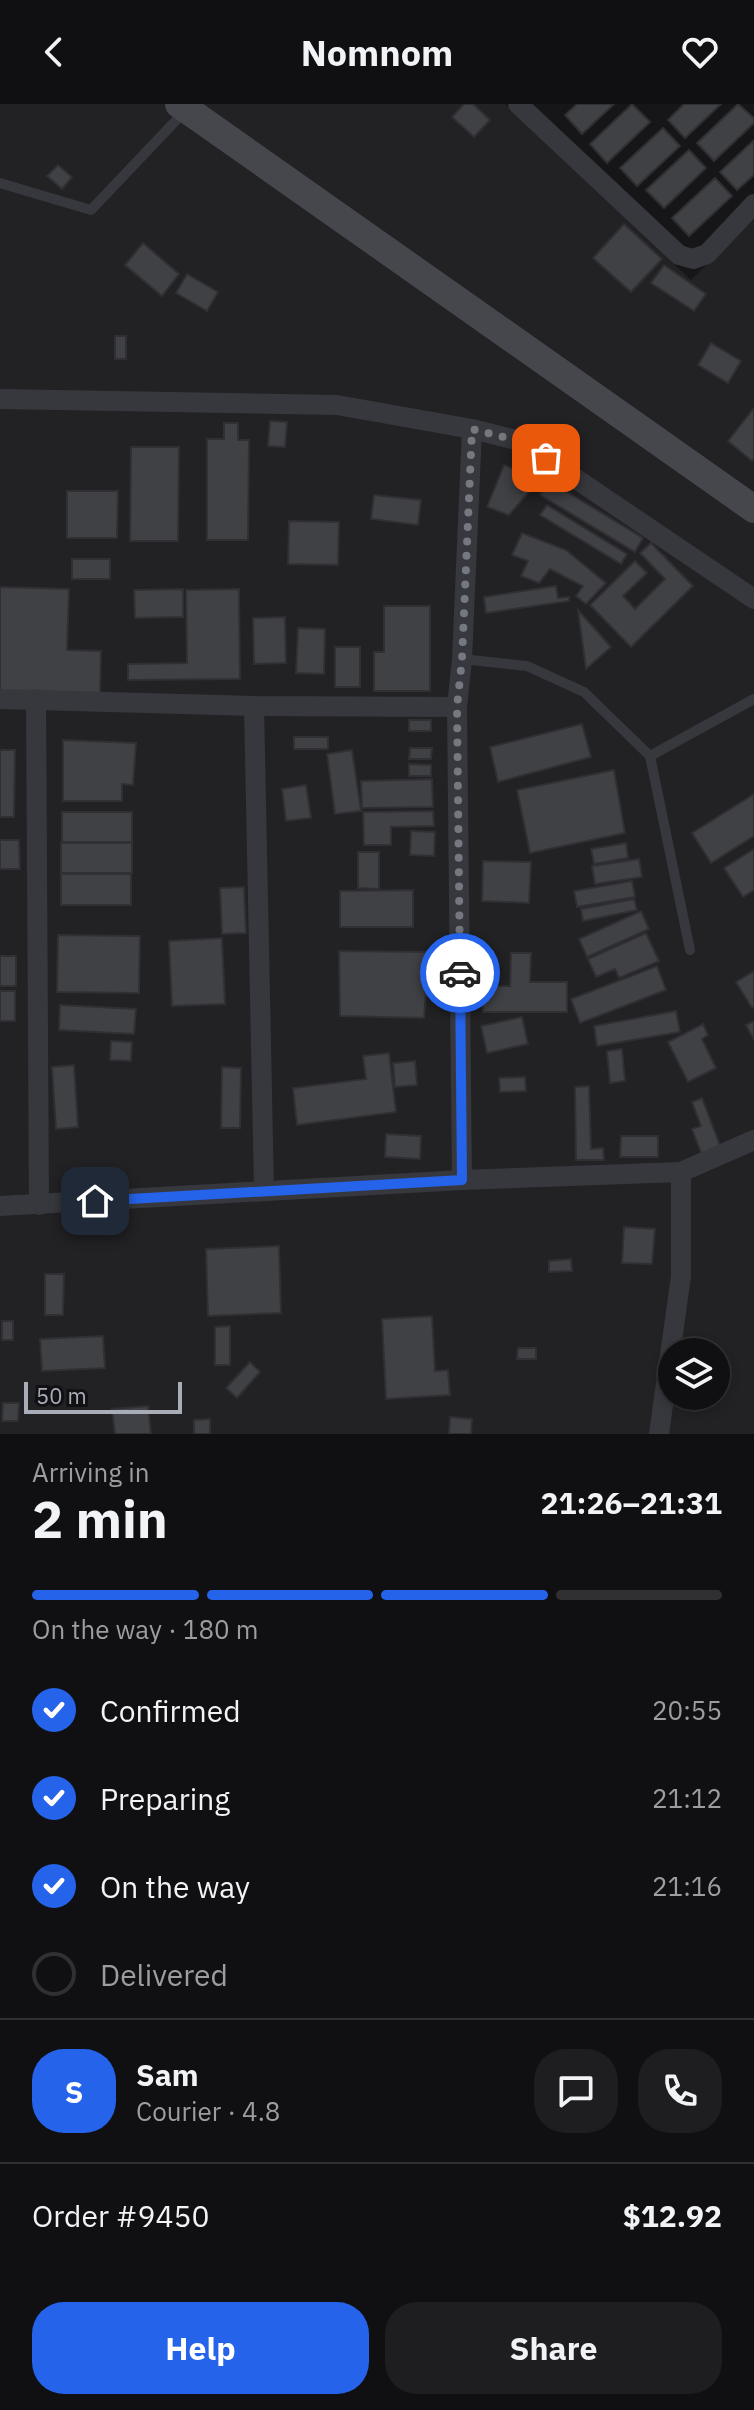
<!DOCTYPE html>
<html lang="en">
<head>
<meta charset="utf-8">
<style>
	body { margin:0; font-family:"IBM Plex Sans",sans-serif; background:#1e1e20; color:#f1f3f6; height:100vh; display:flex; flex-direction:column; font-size:30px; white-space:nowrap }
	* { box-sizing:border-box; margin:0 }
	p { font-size:26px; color:#9c9d9f }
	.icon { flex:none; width:44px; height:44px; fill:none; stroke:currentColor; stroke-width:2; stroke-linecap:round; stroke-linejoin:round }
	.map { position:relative; height:1330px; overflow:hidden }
	.details { display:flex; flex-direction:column; background:#101012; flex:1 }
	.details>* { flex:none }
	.fabs { position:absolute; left:658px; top:1234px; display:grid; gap:16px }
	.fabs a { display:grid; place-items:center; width:72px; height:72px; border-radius:50%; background:#101012; box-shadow:0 4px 12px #0003,0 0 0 2px #303032; font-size:40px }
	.scale { position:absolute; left:24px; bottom:20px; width:158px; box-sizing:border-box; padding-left:8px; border:4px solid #a8adb8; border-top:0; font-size:22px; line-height:28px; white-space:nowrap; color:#a8adb8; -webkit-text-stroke:6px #111113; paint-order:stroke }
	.pin { position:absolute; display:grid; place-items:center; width:68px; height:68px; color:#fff; margin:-34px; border-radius:16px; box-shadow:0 4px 12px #0006 }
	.courier { position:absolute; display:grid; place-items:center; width:80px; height:80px; margin:-40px; border:6px solid #2563eb; border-radius:50%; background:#fff; color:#222; box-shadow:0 2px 10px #0007 }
	.headline em { font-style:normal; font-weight:800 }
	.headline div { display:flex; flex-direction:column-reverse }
	.headline { display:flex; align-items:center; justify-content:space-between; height:136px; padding:0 32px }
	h1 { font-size:52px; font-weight:800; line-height:60px }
	.bar { display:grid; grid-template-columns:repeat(4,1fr); gap:12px 8px; align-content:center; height:96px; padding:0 32px }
	.bar i { height:10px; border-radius:6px; background:#303032 }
	.bar .on { background:#2563eb }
	.bar p { grid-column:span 4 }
	.line { display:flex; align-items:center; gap:20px; padding:0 32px; border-top:2px solid #303032 }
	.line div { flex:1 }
	.round { display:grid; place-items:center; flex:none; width:84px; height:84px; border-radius:32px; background:#1e1e20 }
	ol { padding:0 32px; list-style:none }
	li { display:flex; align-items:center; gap:24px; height:88px }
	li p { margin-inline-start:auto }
	li .icon { padding:8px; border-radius:50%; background:#2563eb; color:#fff; stroke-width:4 }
	li:last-child { color:#9c9d9f }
	li i { width:44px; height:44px; border:4px solid #303032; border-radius:50% }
	.primary-button { display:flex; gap:16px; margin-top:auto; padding:16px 32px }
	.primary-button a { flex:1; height:92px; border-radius:32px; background:#2563eb; color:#fff; font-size:32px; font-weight:800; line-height:92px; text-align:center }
	.primary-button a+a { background:#1e1e20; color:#f1f3f6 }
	header { display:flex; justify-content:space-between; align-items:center; height:104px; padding:0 32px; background:#101012; font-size:36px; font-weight:800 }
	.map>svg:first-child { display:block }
	.built { fill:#222225; fill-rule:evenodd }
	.building { fill:#404145; stroke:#303034; stroke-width:2 }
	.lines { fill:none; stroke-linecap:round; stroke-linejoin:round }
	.lane { stroke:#37383d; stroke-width:10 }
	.street { stroke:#37383d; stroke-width:20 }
	.secondary { stroke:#45474d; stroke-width:28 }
	.done { stroke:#757880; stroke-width:8; stroke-dasharray:0 14.4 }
	.route { stroke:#2563eb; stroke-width:10 }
</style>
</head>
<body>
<header><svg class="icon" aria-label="back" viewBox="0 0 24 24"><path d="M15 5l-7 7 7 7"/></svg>Nomnom<svg class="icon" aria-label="heart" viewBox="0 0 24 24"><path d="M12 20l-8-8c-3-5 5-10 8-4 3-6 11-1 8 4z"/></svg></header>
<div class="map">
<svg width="754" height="1330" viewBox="0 0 754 1330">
	<rect width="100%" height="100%" fill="#161618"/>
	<!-- built -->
	<path class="built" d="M0 0H505L691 176 754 114V1330H0ZM672 1248H716V1292H672Z"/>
	<!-- building -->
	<g class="building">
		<path d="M464 0H473L490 16 474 33 452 13Z"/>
		<path d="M577 0H614L582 30 565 11Z"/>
		<path d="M632 0 650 18 607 59 590 40Z"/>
		<path d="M684 0H721L685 34 668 16Z"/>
		<path d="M738 0 754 14V19L714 57 697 39Z"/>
		<path d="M663 24 680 42 637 82 620 64Z"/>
		<path d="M754 36V71L737 86 720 68Z"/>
		<path d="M689 46 706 64 664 104 646 86Z"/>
		<path d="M58 61 72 73 62 85 47 72Z"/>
		<path d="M715 74 732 92 689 132 672 114Z"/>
		<path d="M624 120 662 155 631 188 593 154Z"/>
		<path d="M143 139 179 170 162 192 125 161Z"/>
		<path d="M664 161 706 190 694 207 651 179Z"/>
		<path d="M187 170 218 188 207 207 176 189Z"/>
		<rect x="115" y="232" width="11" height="23"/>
		<path d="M711 239 741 257 728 279 698 261Z"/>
		<path d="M754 304V355L752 357 728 337Z"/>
		<path d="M270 317 287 318 285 343 268 342Z"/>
		<path d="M224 319H238V336H249L248 436H207V335H224Z"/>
		<path d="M131 343H179L178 437H130Z"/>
		<path d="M504 361 540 375 509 411 487 403Z"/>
		<path d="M549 377 643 434 635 448 540 391Z"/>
		<path d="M67 387H118L117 434H67Z"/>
		<path d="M374 391 421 396 418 421 371 415Z"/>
		<path d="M547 401 627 450 621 460 540 411Z"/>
		<path d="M289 417 339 418 338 461 288 460Z"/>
		<path d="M522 429 566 446 606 479 586 500 576 492 583 482 550 465 539 479 521 472 528 457 512 451Z"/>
		<path d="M651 439 693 482 631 543 590 501 635 457 647 469 623 492 635 505 665 475 640 449Z"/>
		<rect x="72" y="455" width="38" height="20"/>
		<path d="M556 482 558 494 569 493V497L486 509 484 493Z"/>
		<path d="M0 483 69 485 67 546 101 547 100 590 0 587Z"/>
		<path d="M183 485V513L135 514 134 486Z"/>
		<path d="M239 485 240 575 128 576V560L187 559 186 486Z"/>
		<path d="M384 502H430V587H374V548H384Z"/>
		<path d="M578 506 611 543 586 565Z"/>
		<path d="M285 513 286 559 254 560 253 514Z"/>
		<path d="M298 524 325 525 324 570 296 569Z"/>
		<rect x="335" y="543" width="25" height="40"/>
		<rect x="409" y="616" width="22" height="11"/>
		<path d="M582 620 591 653 498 678 490 643Z"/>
		<rect x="294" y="633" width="34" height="12"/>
		<path d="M63 636 136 639 133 681 122 680V697H63Z"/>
		<path d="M410 644H432L431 655H409Z"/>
		<path d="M0 646H15L14 713H0Z"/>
		<path d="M352 646 361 707 335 710 327 650Z"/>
		<path d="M409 660 431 661V672H409Z"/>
		<path d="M614 666 625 729 530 749 517 686Z"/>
		<path d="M432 675 433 703 362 704 361 677Z"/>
		<path d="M306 681 311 714 286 717 282 685Z"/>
		<path d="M754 690V732L711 759 692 729Z"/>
		<path d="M433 707 434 722 391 723V741H364L363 708Z"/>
		<rect x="62" y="708" width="70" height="30"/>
		<path d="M411 727 435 728 434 752 410 751Z"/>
		<path d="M0 736H19L20 765H0Z"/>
		<rect x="61" y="739" width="71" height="30"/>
		<path d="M626 739 628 754 594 760 591 745Z"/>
		<path d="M754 745V786L743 793 724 764Z"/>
		<path d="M358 748H379V785L358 784Z"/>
		<path d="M639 755 642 773 595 780 592 762Z"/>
		<path d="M483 757 531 758 529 799 482 797Z"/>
		<rect x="61" y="770" width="70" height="31"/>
		<path d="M632 777 635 793 577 803 574 787Z"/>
		<path d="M244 783 246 829 222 830 220 784Z"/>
		<path d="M413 786V823H340V787Z"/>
		<path d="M634 795 637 806 583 817 581 805Z"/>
		<path d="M641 807 649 825 587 853 579 835Z"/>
		<path d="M646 829 659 857 619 874 615 865 596 873 588 855Z"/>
		<path d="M58 831 140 832 139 889 57 888Z"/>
		<path d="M222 834 225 900 172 902 169 837Z"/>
		<path d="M339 847 429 848 424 914 340 912Z"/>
		<path d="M511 849H531L530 878H567V908H483V882H510Z"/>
		<rect x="0" y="852" width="16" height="30"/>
		<path d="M657 862 666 886 580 919 571 895Z"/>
		<path d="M754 867V903L752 904 736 878Z"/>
		<rect x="0" y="887" width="15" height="30"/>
		<path d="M60 901 136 905 134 930 59 926Z"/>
		<path d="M676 907 680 928 597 942 594 922Z"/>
		<path d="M522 913 528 940 487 949 481 922Z"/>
		<path d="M754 917V936L746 921Z"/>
		<path d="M703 920 708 931 702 935 716 964 688 978 668 938Z"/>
		<path d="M111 937 132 938 131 957 110 956Z"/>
		<path d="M622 945 625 977 610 979 607 947Z"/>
		<path d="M389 949 396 1008 297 1021 293 984 366 975 363 952Z"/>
		<path d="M415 957 417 981 395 983 393 959Z"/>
		<path d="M74 961 78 1023 56 1025 52 963Z"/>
		<path d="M222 963 241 964 240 1024H221Z"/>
		<path d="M525 973 526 987 500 988 499 974Z"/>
		<path d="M589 982 591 1045 603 1044 604 1056H576L575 983Z"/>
		<path d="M702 994 721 1044 702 1051 692 1025 701 1022 692 998Z"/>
		<path d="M386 1030 421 1032 420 1055 385 1053Z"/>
		<path d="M621 1032H658V1053H620Z"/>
		<path d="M624 1123 655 1125 652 1160 622 1159Z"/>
		<path d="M279 1142 281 1209 208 1212 206 1145Z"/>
		<path d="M571 1155 572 1167 549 1168V1157Z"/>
		<path d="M45 1170H64L63 1211H45Z"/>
		<path d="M432 1212 435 1267 448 1266 450 1291 386 1295 382 1215Z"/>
		<rect x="2" y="1217" width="11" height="19"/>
		<path d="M230 1222V1261H215V1223Z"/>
		<path d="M103 1232 105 1264 42 1267 40 1235Z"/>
		<path d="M518 1244H536V1255H517Z"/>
		<path d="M250 1258 260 1268 237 1294 226 1284Z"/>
		<path d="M3 1299H19L18 1317H2Z"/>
		<path d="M148 1302 151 1330H115L112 1305Z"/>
		<path d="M450 1313 472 1315 471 1330H449Z"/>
		<path d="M210 1315V1330H194V1316Z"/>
	</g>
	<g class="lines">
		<!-- lane -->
		<g class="lane">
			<path d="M0 79 91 106 184 8"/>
			<path d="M462 555 527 562 584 588 650 652"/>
			<path d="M690 846 650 652 754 595"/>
		</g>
		<!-- street -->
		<g class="street">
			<path d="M518 0 679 151 693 155 707 150 754 100"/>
			<path d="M0 295 337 301 472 325 520 337 754 495"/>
			<path d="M0 595 254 602 457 603"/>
			<path d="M36 595 39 1101"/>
			<path d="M254 602 264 1086"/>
			<path d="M462 1076 457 603 462 555 472 325"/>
			<path d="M0 1102 462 1076 681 1068 754 1036"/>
			<path d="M659 1330 681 1172V1068"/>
		</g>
		<!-- secondary -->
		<path class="secondary" d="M179 0 754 405"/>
	</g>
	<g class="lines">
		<!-- done -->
		<path class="done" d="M460 869 457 603 462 555 472 325 520 337 546 354"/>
		<!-- route -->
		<path class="route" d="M95 1097 462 1076 460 869"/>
	</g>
</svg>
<div class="fabs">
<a><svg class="icon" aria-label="layers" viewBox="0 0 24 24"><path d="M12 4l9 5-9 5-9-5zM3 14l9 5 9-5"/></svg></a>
</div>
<div class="scale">50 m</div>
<div class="pin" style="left:546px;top:354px;background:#ea580c"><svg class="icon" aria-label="bag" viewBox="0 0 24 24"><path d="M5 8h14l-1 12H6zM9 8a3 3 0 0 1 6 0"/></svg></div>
<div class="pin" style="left:95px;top:1097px;background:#1f2937"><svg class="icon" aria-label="home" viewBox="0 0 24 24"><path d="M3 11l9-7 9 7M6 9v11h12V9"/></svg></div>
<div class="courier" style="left:460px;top:869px"><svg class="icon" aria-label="car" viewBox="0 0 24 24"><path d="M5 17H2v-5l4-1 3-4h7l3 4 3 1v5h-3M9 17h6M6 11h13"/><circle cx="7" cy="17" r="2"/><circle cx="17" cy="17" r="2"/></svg></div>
</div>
<section class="details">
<div class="headline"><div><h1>2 min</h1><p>Arriving in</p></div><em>21:26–21:31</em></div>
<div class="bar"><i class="on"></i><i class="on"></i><i class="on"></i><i></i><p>On the way · 180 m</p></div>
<ol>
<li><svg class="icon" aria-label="check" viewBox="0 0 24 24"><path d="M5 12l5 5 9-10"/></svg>Confirmed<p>20:55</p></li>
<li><svg class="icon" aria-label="check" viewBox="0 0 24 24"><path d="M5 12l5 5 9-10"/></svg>Preparing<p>21:12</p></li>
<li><svg class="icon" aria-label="check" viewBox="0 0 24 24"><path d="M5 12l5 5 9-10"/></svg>On the way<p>21:16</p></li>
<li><i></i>Delivered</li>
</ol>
<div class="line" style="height:144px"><b class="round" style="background:#2563eb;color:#fff">S</b><div><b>Sam</b><p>Courier · 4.8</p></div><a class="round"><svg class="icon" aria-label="chat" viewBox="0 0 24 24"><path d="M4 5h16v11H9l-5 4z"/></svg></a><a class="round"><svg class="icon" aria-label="phone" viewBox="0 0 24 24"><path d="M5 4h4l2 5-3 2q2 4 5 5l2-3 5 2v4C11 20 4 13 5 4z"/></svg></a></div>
<div class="line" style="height:104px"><div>Order #9450</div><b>$12.92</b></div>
<div class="primary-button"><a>Help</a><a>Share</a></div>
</section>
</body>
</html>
